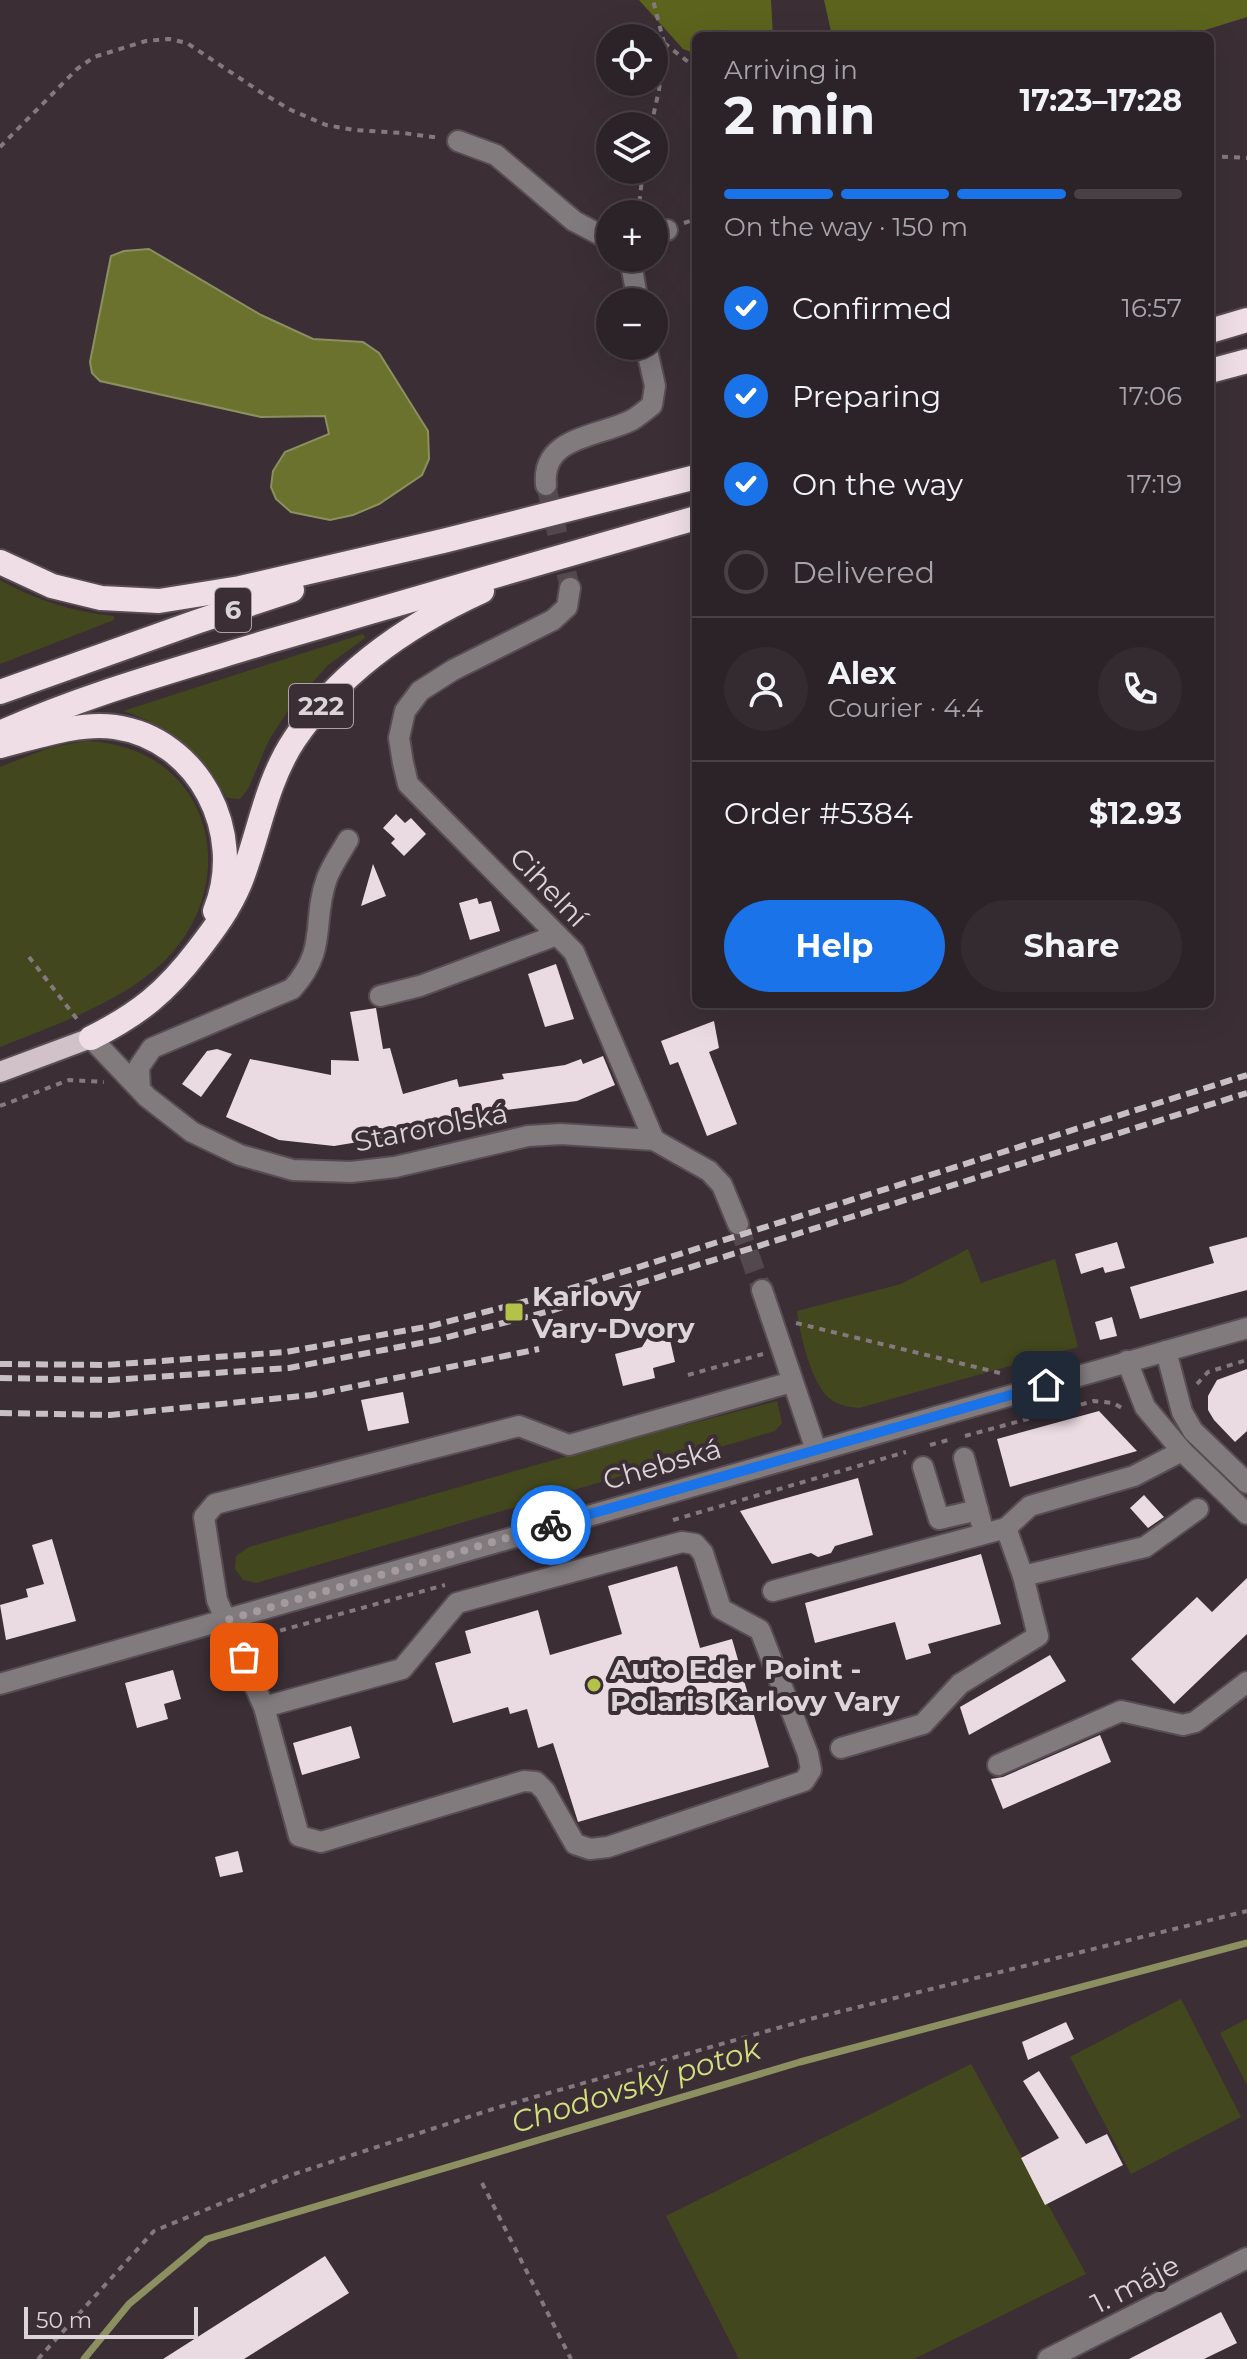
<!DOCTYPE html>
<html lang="en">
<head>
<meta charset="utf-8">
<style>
	body { margin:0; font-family:Montserrat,sans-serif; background:#342b30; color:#f1f3f6; height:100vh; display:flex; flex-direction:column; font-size:30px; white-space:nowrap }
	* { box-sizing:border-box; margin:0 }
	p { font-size:26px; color:#a6a4a8 }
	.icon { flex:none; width:44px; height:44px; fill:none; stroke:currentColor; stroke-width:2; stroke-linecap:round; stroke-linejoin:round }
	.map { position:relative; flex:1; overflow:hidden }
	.side { position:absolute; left:692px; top:32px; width:522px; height:976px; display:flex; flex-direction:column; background:#2c2328; border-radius:12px; box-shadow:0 8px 32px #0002,0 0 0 2px #484045 }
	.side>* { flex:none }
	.tools { position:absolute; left:596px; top:24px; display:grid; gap:16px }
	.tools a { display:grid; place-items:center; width:72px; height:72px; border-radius:50%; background:#2c2328; box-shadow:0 8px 32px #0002,0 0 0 2px #484045; font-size:40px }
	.scale { position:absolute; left:24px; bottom:20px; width:174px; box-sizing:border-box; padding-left:8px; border:4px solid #dcd4d8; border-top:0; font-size:22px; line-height:28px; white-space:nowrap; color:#dcd4d8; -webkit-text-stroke:6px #3b2f35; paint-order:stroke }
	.pin { position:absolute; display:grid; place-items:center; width:68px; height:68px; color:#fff; margin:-34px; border-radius:16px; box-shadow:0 4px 12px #0006 }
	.courier { position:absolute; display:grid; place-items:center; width:80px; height:80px; margin:-40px; border:6px solid #1a73e8; border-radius:50%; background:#fff; color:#222; box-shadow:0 2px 10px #0007 }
	.headline em { font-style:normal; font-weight:700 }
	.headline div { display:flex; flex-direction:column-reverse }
	.headline { display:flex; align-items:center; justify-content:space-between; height:136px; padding:0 32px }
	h1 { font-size:52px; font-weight:700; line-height:60px }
	.bar { display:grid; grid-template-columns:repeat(4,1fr); gap:12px 8px; align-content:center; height:96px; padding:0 32px }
	.bar i { height:10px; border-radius:6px; background:#484045 }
	.bar .selected { background:#1a73e8 }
	.bar p { grid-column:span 4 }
	.line { display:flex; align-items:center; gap:20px; padding:0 32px; border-top:2px solid #484045 }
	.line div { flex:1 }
	.round { display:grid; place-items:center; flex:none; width:84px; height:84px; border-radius:42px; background:#342b30 }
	ol { padding:0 32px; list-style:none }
	li { display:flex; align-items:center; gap:24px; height:88px }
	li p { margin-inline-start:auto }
	li .icon { padding:8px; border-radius:50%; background:#1a73e8; color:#fff; stroke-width:4 }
	li:last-child { color:#a6a4a8 }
	li i { width:44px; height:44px; border:4px solid #484045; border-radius:50% }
	.cta { display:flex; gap:16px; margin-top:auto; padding:16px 32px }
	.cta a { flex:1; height:92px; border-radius:48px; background:#1a73e8; color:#fff; font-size:32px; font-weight:700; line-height:92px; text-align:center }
	.cta a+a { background:#342b30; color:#f1f3f6 }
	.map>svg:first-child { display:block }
	.green { fill:#43471d }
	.forest { fill:#5c631d }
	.water { fill:#6a722d; stroke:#8c8f60; stroke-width:2 }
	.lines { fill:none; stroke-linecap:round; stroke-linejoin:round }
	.stream { stroke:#8c8f60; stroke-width:7 }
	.building { fill:#eadae1 }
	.minor-tunnel { stroke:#53484d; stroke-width:20; stroke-dasharray:20 10; stroke-linecap:butt }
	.minor-casing { stroke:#584d52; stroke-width:24 }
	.major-casing { stroke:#584d52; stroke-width:24 }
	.highway-casing { stroke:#584d52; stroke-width:28 }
	.path { stroke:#83797e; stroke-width:4; stroke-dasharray:6 6; stroke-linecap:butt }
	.minor { stroke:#817b7e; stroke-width:20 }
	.major { stroke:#d0c2c8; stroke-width:20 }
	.highway { stroke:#efdee6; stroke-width:24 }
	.rail { stroke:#c8bfc3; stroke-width:6; stroke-dasharray:12 6; stroke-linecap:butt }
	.done { stroke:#a49a9f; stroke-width:8; stroke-dasharray:0 14.4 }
	.route { stroke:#1a73e8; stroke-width:10 }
	.poi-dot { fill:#b5c249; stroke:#3b2f35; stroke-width:3 }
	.labels { text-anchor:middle; stroke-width:8; stroke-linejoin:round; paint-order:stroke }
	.shield { fill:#3b2f35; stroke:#aca2a7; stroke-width:2 }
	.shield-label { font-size:26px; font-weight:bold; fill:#dcd4d8 }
	.street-label { font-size:28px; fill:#dcd4d8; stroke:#3b2f35 }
	.poi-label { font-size:28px; font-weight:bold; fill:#dcd4d8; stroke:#3b2f35; text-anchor:start }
	.water-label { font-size:30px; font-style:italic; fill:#d3df7e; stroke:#3b2f35 }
</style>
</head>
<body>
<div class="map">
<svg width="1247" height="2359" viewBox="0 0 1247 2359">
	<rect width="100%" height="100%" fill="#3b2f35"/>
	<!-- green -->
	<g class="green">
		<path d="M0 580C35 600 74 612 114 616V620L0 664Z"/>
		<path d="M363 634 365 638 328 665 289 709 269 740 248 789 240 799 227 798C199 752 175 728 123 711Z"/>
		<path d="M86 741C217 746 248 893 153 971 109 1007 52 1026 0 1047V767L51 747Z"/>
		<path d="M968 1249 981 1283 1055 1259 1078 1347 859 1408C848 1407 838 1405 829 1398 811 1382 800 1335 797 1311L901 1284Z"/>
		<path d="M777 1401 782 1423 775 1431 256 1583 243 1580 235 1569 236 1556 249 1547 582 1452Z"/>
		<path d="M1181 1999 1241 2117 1131 2174 1070 2057Z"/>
		<path d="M1247 2019V2085L1220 2033Z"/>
		<path d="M971 2064 1086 2274 914 2359H739L666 2216Z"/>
	</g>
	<!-- forest -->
	<g class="forest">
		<path d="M639 0H771L773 36H696V54L683 49Z"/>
		<path d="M824 0H1247V17L1186 36H832Z"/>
	</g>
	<!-- water -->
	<path class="water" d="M149 249 261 315 313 339 363 342 379 353 428 431 429 459 422 475 379 504 353 515 330 520 291 512 276 499 271 487 273 471 285 452 329 434 325 416 261 417 100 381 92 373 90 362 111 256 124 251Z"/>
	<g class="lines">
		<!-- stream -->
		<path class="stream" d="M84 2359 129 2304 207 2239 800 2062 1247 1943"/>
	</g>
	<!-- building -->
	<g class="building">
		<path d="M396 814 405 823 411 818 426 834 404 856 391 843 395 839 383 828Z"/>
		<path d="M373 864 386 896 361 906Z"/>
		<path d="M477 898 479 904 491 901 500 931 470 940 459 903Z"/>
		<path d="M556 964 574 1019 545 1027 528 974Z"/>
		<path d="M376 1008 383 1049 390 1048 403 1094 457 1079 459 1087 504 1079 502 1074 565 1065 581 1059 583 1064 603 1056 615 1085 577 1101 505 1110 419 1132 334 1146 279 1140 226 1117 250 1059 331 1075V1060L359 1061 350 1012Z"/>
		<path d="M714 1021 719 1048 709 1052 737 1124 707 1136 678 1062 670 1065 661 1041Z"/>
		<path d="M217 1049 232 1054 201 1097 182 1084 207 1051Z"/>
		<path d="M1247 1237V1290L1140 1319 1130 1287 1214 1263 1209 1247Z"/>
		<path d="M1117 1242 1125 1268 1105 1273 1103 1267 1081 1274 1075 1254Z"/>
		<path d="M1112 1317 1117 1336 1100 1340 1095 1322Z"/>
		<path d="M650 1334 664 1341 670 1340 675 1362 653 1368 655 1378 623 1386 615 1354 642 1347Z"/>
		<path d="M1247 1369V1431L1235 1442 1214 1420 1208 1410V1396L1217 1380Z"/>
		<path d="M403 1392 409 1423 368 1431 361 1400Z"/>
		<path d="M1099 1411 1137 1451 1010 1487 997 1439Z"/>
		<path d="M858 1478 873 1535 835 1546 831 1553 818 1557 811 1553 772 1564 740 1511Z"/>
		<path d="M1144 1495 1164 1517 1148 1528 1130 1508Z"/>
		<path d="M52 1539 76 1621 6 1640 0 1605 28 1597 26 1589 44 1584 32 1545Z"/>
		<path d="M981 1554 1001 1624 928 1644 931 1653 906 1660 895 1622 815 1643 805 1603Z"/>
		<path d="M677 1566 700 1648 732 1639 769 1767 578 1822 553 1743 538 1748 527 1709 510 1714 508 1707 453 1723 435 1663 471 1653 465 1631 538 1610 550 1655 622 1634 608 1586Z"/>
		<path d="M1247 1578V1634L1174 1704 1131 1659 1197 1597 1212 1612Z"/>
		<path d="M1050 1655 1066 1681 969 1735 960 1707Z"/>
		<path d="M173 1670 181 1699 164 1704 168 1719 137 1728 125 1683Z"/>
		<path d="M351 1726 360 1758 302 1775 293 1743Z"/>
		<path d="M1100 1735 1111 1762 1003 1809 991 1779 1003 1777Z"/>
		<path d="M238 1851 243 1872 220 1877 215 1857Z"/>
		<path d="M1066 2022 1074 2039 1028 2060 1022 2042Z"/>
		<path d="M1039 2071 1086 2144 1107 2134 1123 2165 1045 2205 1021 2158 1059 2138 1023 2081Z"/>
		<path d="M325 2256 349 2293 244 2359H163Z"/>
		<path d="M1221 2312 1237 2343 1204 2359H1129Z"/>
	</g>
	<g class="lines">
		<!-- minor-tunnel -->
		<g class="minor-tunnel">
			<path d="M546 485 570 588"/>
			<path d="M738 1224 762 1290"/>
		</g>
		<!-- minor casing -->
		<g class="minor-casing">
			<g id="minor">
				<path d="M458 141 496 155 574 221 610 240"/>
				<path d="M654 236 667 230"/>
				<path d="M630 258 638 302"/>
				<path d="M546 485C541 436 599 437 632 420 639 416 646 410 652 405L655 386 646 346"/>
				<path d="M570 588 567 607 553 620 453 670 420 691 405 711 399 738 403 763 408 784 574 952 654 1140"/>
				<path d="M380 996 420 986 557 935"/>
				<path d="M91 1038 147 1097 192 1132 240 1155 293 1170 351 1172 395 1167 528 1136 561 1134 654 1140 709 1171 722 1185 738 1224"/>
				<path d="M140 1089 139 1067 152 1048 292 989C329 948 311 922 327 878 332 865 341 852 348 840"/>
				<path d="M762 1290 816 1450"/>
				<path d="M1166 1351 1182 1412 1193 1431 1247 1483"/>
				<path d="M1127 1361 1145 1407 1182 1451 1247 1514"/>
				<path d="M964 1458 981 1522"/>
				<path d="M923 1467 939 1519 978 1510"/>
				<path d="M1023 1576 1145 1547 1198 1509"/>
				<path d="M773 1591 1006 1528 1030 1506 1134 1476 1182 1451"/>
				<path d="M0 1684 1247 1328"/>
				<path d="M264 1707 299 1836 321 1842 524 1781 536 1782 545 1791 575 1844 590 1849 608 1847 804 1781 811 1770 808 1754 760 1630 721 1609 703 1553 695 1544 682 1542 457 1603 402 1669 264 1707 217 1600 204 1517 215 1504 519 1426 569 1445 792 1382"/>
				<path d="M841 1748 923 1724 960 1684 1038 1636 1023 1576 1006 1528"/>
				<path d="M998 1765 1121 1711 1183 1725 1195 1722 1247 1682"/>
				<path d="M1048 2359 1247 2258"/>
			</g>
		</g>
		<!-- major casing -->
		<g class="major-casing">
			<path id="major" d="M0 1072 91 1038"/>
		</g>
		<!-- highway casing -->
		<g class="highway-casing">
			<g id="highway">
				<path d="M1210 331 1247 320"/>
				<path d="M1210 371 1247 361"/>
				<path d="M0 562 52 586 101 598 159 601 240 588 443 541 696 477"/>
				<path d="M0 692 196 622 292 590"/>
				<path d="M0 733C86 694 179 669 270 641 412 599 554 559 696 518"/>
				<path d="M0 746C37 737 77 722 115 727 199 739 247 833 215 911"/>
				<path d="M91 1038C139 1014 166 992 198 950 215 928 229 909 240 883 259 836 265 784 294 740 340 671 407 625 482 591"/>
			</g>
		</g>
		<!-- path -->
		<g class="path">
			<path d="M664 43 696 68"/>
			<path d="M651 126 659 90 664 43 653 0"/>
			<path d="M0 147 77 69 94 57 146 41 169 39 187 43 262 93 291 110 326 125 354 130 403 133 440 138"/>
			<path d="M1210 156 1247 158"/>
			<path d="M638 214 643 170"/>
			<path d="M684 223 696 219"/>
			<path d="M29 957 77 1019"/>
			<path d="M0 1106 69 1080 104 1082"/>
			<path d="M796 1323 1004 1374"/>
			<path d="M688 1375 763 1354"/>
			<path d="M1197 1384 1208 1372 1247 1360"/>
			<path d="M965 1436 1094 1401 1113 1403 1122 1408"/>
			<path d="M930 1445 952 1439"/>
			<path d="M673 1520 906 1452"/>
			<path d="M257 1637 445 1585"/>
			<path d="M482 2183 571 2359"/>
			<path d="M38 2359 154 2231 288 2176 496 2108 806 2020 1247 1911"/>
		</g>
		<!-- minor -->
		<use href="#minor" class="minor"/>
		<!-- major -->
		<use href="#major" class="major"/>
		<!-- highway -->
		<use href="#highway" class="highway"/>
		<!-- rail -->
		<g class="rail">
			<path d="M0 1364 106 1365 286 1352 431 1326 550 1295 1247 1075"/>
			<path d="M0 1378 110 1380 289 1368 436 1340 554 1310 1247 1093"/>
			<path d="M0 1413 110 1415 312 1395 539 1349"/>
		</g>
	</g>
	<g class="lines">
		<!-- done -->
		<path class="done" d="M244 1657 227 1620 551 1525"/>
		<!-- route -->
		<path class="route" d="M551 1525 1046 1385"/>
	</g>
	<!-- markers -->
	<g class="poi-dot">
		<rect x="504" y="1302" width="20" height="20" rx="4"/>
		<circle cx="594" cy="1685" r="8"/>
	</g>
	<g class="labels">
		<!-- shield labels -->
		<g class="shield">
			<rect x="215" y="588" width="36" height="44" rx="6"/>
			<rect x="289" y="684" width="64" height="44" rx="6"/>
		</g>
		<g class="shield-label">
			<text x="233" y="619">6</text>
			<text x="321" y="715">222</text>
		</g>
		<!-- street labels -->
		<g class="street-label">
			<text transform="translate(549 887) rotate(46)" y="10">Cihelní</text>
			<text transform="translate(431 1127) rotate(-11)" y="10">Starorolská</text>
			<text transform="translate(662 1464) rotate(-16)" y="10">Chebská</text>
			<text transform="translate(1135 2284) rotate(-27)" y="10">1. máje</text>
		</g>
		<!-- poi labels -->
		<g class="poi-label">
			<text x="532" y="1306">Karlovy<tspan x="532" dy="32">Vary-Dvory</tspan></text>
			<text x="610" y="1679">Auto Eder Point -<tspan x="610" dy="32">Polaris Karlovy Vary</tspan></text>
		</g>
		<!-- water labels -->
		<g class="water-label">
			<text transform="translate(636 2086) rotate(-17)" y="10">Chodovský potok</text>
		</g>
	</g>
</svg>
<div class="tools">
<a><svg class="icon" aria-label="locate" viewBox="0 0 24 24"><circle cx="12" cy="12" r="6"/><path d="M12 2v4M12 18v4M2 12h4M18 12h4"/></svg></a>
<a><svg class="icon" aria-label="layers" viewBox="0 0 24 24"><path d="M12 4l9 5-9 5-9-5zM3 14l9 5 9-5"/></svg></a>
<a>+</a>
<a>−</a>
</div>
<div class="scale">50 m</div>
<div class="pin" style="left:244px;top:1657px;background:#ea580c"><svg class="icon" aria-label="bag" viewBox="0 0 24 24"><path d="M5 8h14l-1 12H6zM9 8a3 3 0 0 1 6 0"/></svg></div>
<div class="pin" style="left:1046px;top:1385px;background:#1f2937"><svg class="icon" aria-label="home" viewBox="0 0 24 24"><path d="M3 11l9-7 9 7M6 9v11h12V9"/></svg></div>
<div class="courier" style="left:551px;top:1525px"><svg class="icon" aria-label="bike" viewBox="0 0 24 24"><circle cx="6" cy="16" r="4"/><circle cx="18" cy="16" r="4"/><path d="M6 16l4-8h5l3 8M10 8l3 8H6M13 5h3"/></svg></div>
<section class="side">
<div class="headline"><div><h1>2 min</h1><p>Arriving in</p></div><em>17:23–17:28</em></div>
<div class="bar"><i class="selected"></i><i class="selected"></i><i class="selected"></i><i></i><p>On the way · 150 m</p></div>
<ol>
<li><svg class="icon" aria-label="check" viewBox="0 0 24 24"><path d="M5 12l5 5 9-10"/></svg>Confirmed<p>16:57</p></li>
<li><svg class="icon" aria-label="check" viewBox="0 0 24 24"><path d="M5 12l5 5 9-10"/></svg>Preparing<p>17:06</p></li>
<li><svg class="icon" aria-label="check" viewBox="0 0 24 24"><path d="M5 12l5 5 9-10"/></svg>On the way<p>17:19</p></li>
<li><i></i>Delivered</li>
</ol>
<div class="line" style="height:144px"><a class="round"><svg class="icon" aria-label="person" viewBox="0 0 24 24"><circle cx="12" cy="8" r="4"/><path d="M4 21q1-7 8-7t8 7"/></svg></a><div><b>Alex</b><p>Courier · 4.4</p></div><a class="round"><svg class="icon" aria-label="phone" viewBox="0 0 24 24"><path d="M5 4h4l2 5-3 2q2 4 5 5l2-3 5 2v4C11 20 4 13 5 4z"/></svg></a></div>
<div class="line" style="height:104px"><div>Order #5384</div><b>$12.93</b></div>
<div class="cta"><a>Help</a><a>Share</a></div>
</section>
</div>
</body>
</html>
